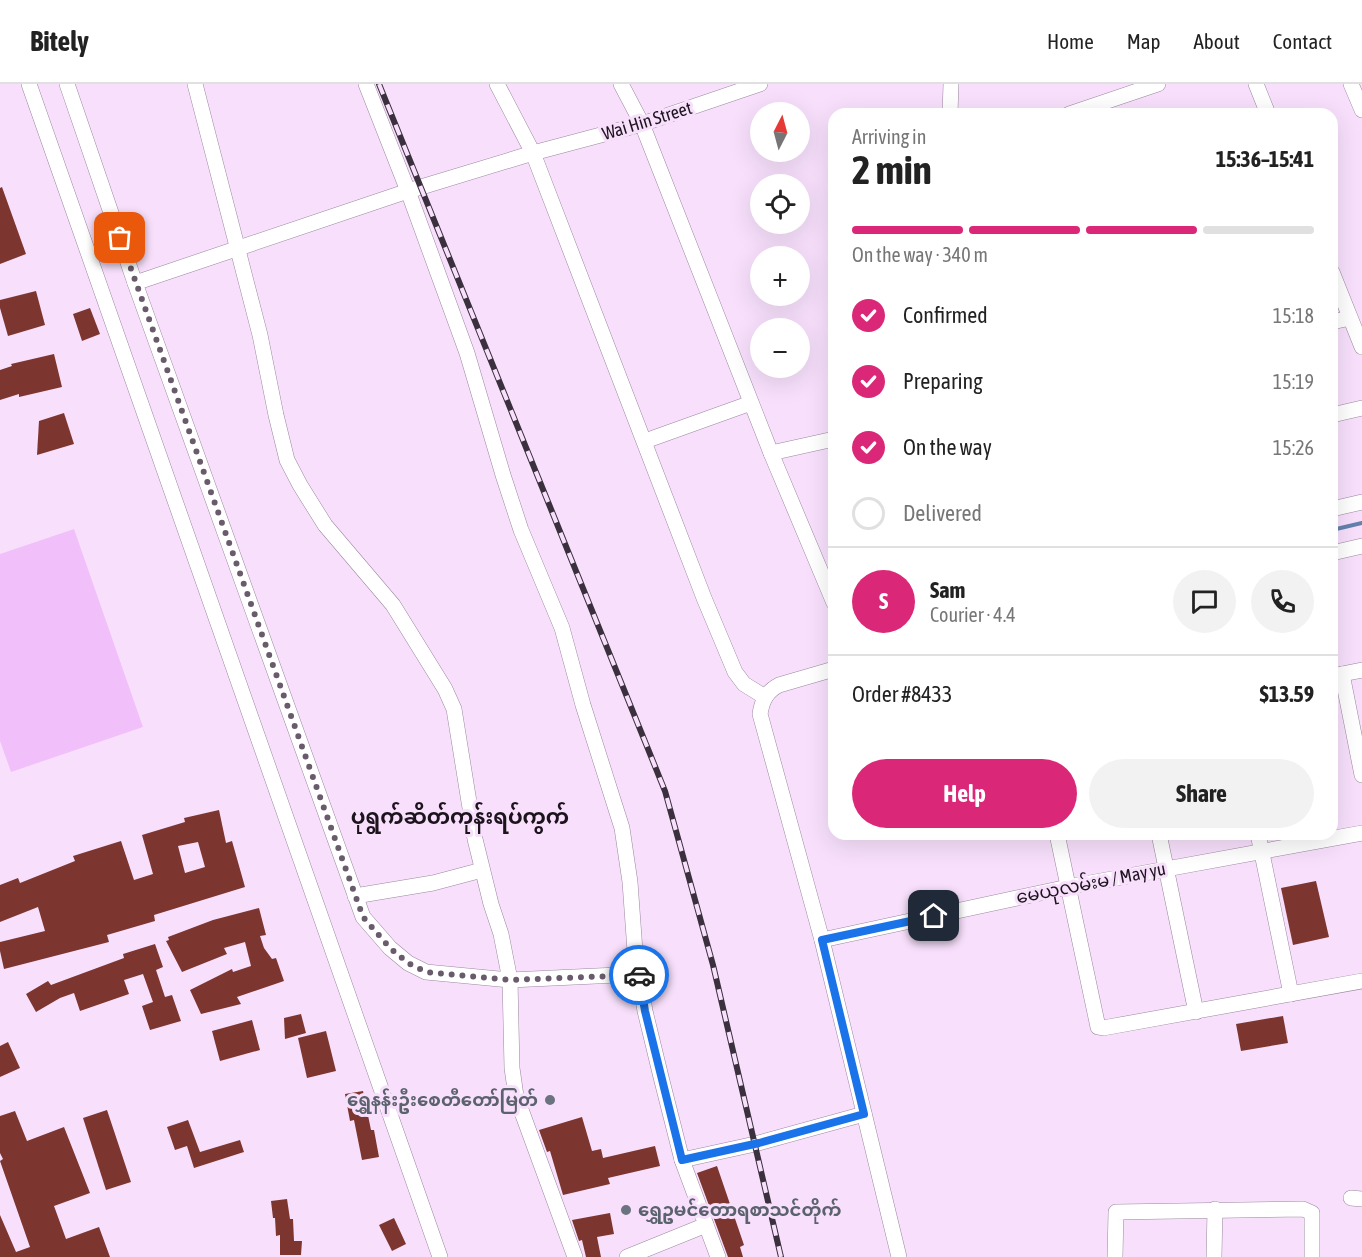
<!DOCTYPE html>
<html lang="en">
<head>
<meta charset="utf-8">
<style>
	body { margin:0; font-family:"Asap Condensed","Noto Sans Myanmar",sans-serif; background:#f2f2f2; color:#222; height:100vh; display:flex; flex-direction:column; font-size:22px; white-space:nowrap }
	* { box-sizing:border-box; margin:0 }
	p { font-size:20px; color:#767676 }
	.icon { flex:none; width:33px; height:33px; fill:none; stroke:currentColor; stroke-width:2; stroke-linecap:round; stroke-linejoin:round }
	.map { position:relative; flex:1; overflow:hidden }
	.sheet { position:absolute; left:828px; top:24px; width:510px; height:732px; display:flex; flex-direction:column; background:#fff; border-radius:18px; box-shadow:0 6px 24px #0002 }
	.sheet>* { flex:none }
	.needle { width:39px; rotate:6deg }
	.tools { position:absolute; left:750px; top:18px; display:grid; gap:12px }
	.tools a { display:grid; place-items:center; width:60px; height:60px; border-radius:50%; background:#fff; box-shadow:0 6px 24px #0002; font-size:30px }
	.pin { position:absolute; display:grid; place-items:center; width:51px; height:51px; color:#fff; margin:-26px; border-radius:12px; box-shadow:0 3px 9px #0006 }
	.courier { position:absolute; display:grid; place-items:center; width:60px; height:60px; margin:-30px; border:4px solid #1a73e8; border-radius:50%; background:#fff; color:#222; box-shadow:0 2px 8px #0007 }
	.overview em { font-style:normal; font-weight:700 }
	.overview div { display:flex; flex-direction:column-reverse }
	.overview { display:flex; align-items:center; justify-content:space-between; height:102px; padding:0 24px }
	h1 { font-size:39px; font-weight:700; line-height:45px }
	.bar { display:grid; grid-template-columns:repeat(4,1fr); gap:9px 6px; align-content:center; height:72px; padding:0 24px }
	.bar i { height:8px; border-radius:4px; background:#e0e0e0 }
	.bar .on { background:#db2777 }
	.bar p { grid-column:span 4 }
	.line { display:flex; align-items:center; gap:15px; padding:0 24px; border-top:2px solid #e0e0e0 }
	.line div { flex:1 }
	.round { display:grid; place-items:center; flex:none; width:63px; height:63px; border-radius:32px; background:#f2f2f2 }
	ol { padding:0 24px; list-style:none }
	li { display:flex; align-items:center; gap:18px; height:66px }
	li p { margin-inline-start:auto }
	li .icon { padding:6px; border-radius:50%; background:#db2777; color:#fff; stroke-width:4 }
	li:last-child { color:#767676 }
	li i { width:33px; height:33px; border:3px solid #e0e0e0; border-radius:50% }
	.primary-button { display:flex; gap:12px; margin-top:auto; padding:12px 24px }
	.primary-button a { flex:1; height:69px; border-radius:36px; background:#db2777; color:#fff; font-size:24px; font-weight:700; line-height:69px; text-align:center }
	.primary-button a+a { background:#f2f2f2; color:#222 }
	header { display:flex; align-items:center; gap:36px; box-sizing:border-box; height:84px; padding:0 30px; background:#fff; border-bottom:2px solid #e0e0e0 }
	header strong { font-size:28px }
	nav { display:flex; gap:33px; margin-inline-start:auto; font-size:21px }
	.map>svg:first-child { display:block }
	.green { fill:#f1c0fa }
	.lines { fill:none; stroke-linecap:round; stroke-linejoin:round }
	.stream { stroke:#6481af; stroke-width:4 }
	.building { fill:#7d352f; fill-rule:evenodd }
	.street-casing { stroke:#9c86a0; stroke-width:16 }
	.street { stroke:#fff; stroke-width:15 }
	.rail-casing { stroke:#3b303d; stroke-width:6 }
	.rail { stroke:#f8e0fc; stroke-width:4; stroke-dasharray:11; stroke-linecap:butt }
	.done { stroke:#695b6b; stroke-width:6; stroke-dasharray:0 10.8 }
	.route { stroke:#1a73e8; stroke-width:8 }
	.worship-dot { fill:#6b7280; stroke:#f8e0fc; stroke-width:2 }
	.labels { text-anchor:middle; stroke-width:6; stroke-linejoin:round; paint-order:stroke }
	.street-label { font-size:18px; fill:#1c131d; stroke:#f8e0fc }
	.worship-label { font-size:18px; font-weight:bold; fill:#5b616d; stroke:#f8e0fc; text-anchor:end }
	.quarter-label { font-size:21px; font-weight:bold; fill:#1c131d; stroke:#f8e0fc }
</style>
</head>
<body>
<header>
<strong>Bitely</strong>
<nav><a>Home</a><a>Map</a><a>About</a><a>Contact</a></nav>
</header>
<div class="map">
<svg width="1362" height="1173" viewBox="0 0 1362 1173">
	<rect width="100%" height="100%" fill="#f8e0fc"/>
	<!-- green -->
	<path class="green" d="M74 445 143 643 11 688 0 657V470Z"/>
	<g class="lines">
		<!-- stream -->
		<path class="stream" d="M1332 446 1362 439"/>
	</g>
	<!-- building -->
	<g class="building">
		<path d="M2 103 26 170 0 180V104Z"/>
		<path d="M36 207 45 241 8 252 0 224V216Z"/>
		<path d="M90 224 100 250 82 257 73 230Z"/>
		<path d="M54 270 62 303 19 313V310L0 316V286L12 282 11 280Z"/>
		<path d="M64 329 74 360 37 371 39 337Z"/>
		<path d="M219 726 226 759 232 757 245 803 154 831 155 837 107 851 109 858 4 885 0 867V858L45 847 38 823 0 838V801L18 794 20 799 75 777 73 772 121 757 134 796 153 790 142 751 185 738 184 734ZM198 758 205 783 185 789 178 762Z"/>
		<path d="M1316 797 1329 853 1293 861 1281 804Z"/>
		<path d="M259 824 266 851 260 852 264 864 272 875 276 874 284 897 237 913 241 920 201 930 190 906 232 885 233 888 251 882 245 858 224 864 227 870 182 888 166 857 169 856 168 853 213 836Z"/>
		<path d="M155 860 163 883 156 886 165 913 172 911 181 937 150 946 142 922 153 918 143 890 124 896 129 910 80 927 74 909 60 914 36 928 26 910 48 897 51 901 124 874 123 870Z"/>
		<path d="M301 930 306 949 285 955 284 934Z"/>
		<path d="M1283 932 1288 959 1241 967 1236 940Z"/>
		<path d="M252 936 260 966 220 977 212 947Z"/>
		<path d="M326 947 336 987 307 994 298 954Z"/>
		<path d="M8 958 20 984 0 993V962Z"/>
		<path d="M363 1007 371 1046H374L379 1073 362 1076 354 1036 350 1037 345 1010Z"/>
		<path d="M107 1026 131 1098 106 1106 83 1034Z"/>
		<path d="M15 1027 27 1057 64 1043 90 1109 54 1122 66 1155 99 1143 110 1173H0V1131L16 1168 30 1163 0 1077 3 1075 0 1069V1032Z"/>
		<path d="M582 1033 592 1067 601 1065 603 1074 655 1062 660 1082 608 1094 610 1100 563 1111 550 1067 547 1068 539 1046Z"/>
		<path d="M188 1036 200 1068 240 1056 244 1068 194 1084 187 1062 175 1066 167 1043Z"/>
		<path d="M717 1082 744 1161 740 1163 743 1173H728L697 1089Z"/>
		<path d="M287 1115 290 1135H293L294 1157H302L301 1171H280V1151L276 1152 275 1134H273L271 1117Z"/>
		<path d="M610 1129 614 1150 597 1153 601 1173H586L582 1156 579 1157 572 1136Z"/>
		<path d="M394 1134 406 1160 392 1167 379 1141Z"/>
	</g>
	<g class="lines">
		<!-- street casing -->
		<g class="street-casing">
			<g id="street">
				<path d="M29 0 440 1173"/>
				<path d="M67 0 135 199 363 833 390 864 408 879 426 888 510 896 639 890"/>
				<path d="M195 0 260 251 276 331 287 376 300 401 325 441 393 521 445 605 454 625 475 755 491 820 501 850 510 896 512 984 516 1012 575 1173"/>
				<path d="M366 0 408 107 467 269 503 391 521 446 562 544 583 621 622 744 630 798 635 867 645 927 661 993 682 1076 718 1173"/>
				<path d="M497 0 533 69 704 514 735 588 744 600 765 613"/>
				<path d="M621 0 642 40 771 369 834 519"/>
				<path d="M1256 0 1268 30"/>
				<path d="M1351 0 1362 26"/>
				<path d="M950 30 951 0"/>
				<path d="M1069 30 1158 0"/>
				<path d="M1332 188 1362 263"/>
				<path d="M135 199 408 107 533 69 642 40 760 0"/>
				<path d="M1332 238 1350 234"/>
				<path d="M1332 331 1362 324"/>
				<path d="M645 357 751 319"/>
				<path d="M771 369 834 355"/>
				<path d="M1332 425 1362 418"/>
				<path d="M1332 469 1362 462"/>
				<path d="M834 585 779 601C766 608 762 617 760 630L822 856 899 1173"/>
				<path d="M1342 590 1362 691"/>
				<path d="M1332 592 1362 586"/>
				<path d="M1057 750 1098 943 1103 944 1362 897"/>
				<path d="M1159 750 1196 928"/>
				<path d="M1258 750 1291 910"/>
				<path d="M355 812 433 799 482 786"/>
				<path d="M822 856 1068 803 1362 749"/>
				<path d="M682 1076 755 1060 864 1030"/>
				<path d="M1351 1114 1362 1115"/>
				<path d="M627 1173 706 1141"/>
				<path d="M1115 1173 1116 1128 1303 1125 1312 1129V1173"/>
				<path d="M1214 1173 1215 1125"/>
			</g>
		</g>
		<!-- street -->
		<use href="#street" class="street"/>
		<!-- rail casing -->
		<g class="rail-casing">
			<path id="rail" d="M379 0 665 707 713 881 781 1173"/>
		</g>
		<!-- rail -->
		<use href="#rail" class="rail"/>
	</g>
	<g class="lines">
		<!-- done -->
		<path class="done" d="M120 154 363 833 390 864 408 879 426 888 510 896 639 891"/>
		<!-- route -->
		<path class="route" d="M639 891 645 927 682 1076 759 1059 864 1030 822 856 934 832"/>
	</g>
	<!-- markers -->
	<g class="worship-dot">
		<circle cx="550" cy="1016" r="6"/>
		<circle cx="626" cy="1126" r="6"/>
	</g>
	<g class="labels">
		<!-- street labels -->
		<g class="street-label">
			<text transform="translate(647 37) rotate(-17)" y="6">Wai Hin Street</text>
			<text transform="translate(1091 799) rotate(-11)" y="6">မေယုလမ်းမ / May yu</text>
		</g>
		<!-- worship labels -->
		<g class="worship-label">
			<text x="538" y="1022">ရွှေနန်းဦးစေတီတော်မြတ်</text>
			<text x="638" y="1132" text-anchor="start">ရွှေဥမင်တောရစာသင်တိုက်</text>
		</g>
		<!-- quarter labels -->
		<g class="quarter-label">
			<text x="460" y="740">ပုရွက်ဆိတ်ကုန်းရပ်ကွက်</text>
		</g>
	</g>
</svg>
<div class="tools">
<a><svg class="needle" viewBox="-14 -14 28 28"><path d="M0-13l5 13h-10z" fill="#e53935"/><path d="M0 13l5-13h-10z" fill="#767676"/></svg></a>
<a><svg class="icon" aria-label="locate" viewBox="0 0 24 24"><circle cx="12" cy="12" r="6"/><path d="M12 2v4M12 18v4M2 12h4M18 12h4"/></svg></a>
<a>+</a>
<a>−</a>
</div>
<div class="pin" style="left:120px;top:154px;background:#ea580c"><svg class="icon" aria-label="bag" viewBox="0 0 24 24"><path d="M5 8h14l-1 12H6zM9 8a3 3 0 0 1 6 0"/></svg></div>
<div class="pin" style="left:934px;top:832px;background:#1f2937"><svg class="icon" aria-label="home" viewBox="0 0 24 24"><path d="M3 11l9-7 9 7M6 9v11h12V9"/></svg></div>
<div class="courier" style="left:639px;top:891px"><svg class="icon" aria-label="car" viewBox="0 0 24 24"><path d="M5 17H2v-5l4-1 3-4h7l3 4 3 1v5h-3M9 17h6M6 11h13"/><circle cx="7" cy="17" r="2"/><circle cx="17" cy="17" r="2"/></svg></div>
<section class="sheet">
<div class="overview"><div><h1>2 min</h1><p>Arriving in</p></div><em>15:36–15:41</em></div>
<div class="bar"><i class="on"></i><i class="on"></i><i class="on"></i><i></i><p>On the way · 340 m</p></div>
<ol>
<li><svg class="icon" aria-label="check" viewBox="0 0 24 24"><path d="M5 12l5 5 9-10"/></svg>Confirmed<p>15:18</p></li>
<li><svg class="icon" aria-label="check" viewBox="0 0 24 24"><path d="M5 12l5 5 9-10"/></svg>Preparing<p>15:19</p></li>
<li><svg class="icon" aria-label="check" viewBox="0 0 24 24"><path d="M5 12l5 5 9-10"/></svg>On the way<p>15:26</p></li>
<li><i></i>Delivered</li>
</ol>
<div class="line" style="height:108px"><b class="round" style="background:#db2777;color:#fff">S</b><div><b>Sam</b><p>Courier · 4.4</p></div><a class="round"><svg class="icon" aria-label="chat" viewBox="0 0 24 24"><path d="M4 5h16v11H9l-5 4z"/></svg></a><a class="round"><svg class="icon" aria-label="phone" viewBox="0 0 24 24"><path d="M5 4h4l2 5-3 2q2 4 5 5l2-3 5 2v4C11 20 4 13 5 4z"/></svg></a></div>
<div class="line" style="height:78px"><div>Order #8433</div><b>$13.59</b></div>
<div class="primary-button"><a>Help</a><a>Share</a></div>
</section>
</div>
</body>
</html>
